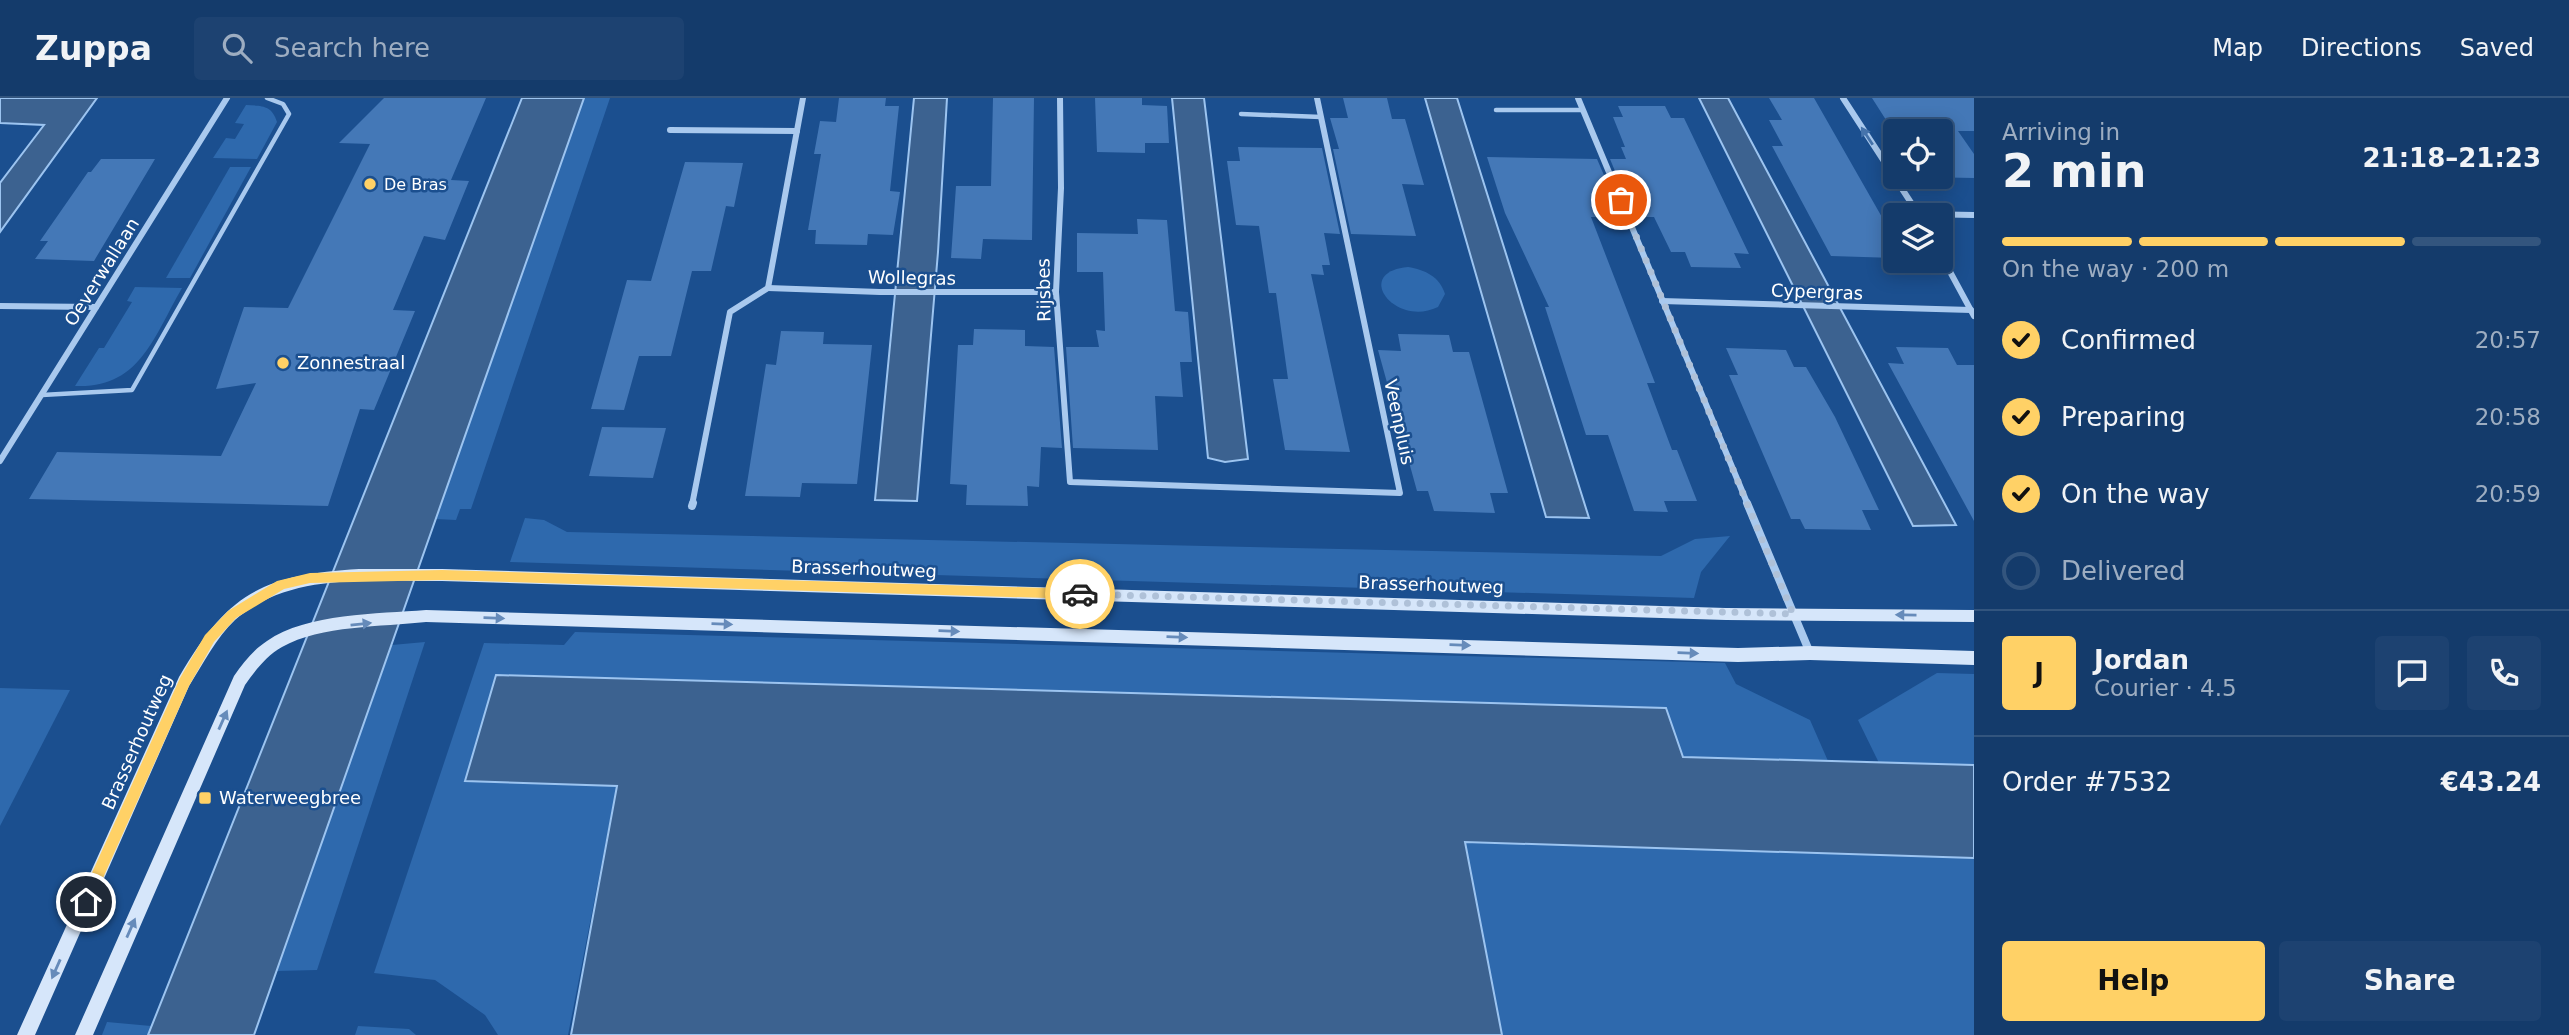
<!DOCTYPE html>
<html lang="en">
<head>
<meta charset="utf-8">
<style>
	body { margin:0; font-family:"DejaVu Sans",sans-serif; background:#1d4271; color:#f1f3f6; height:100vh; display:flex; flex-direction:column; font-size:26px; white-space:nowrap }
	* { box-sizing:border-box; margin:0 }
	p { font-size:23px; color:#9dadc1 }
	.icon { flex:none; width:38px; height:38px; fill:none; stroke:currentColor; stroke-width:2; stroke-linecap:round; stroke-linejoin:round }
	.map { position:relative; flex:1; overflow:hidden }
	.drawer { display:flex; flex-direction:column; background:#143b6b; width:595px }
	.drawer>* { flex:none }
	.controls { position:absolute; left:1883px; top:21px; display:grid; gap:14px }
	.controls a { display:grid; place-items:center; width:70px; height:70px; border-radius:7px; background:#143b6b; box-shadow:0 4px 18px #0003,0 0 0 2px #33557e; font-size:35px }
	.pin { position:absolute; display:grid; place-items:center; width:60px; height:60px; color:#fff; margin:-30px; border:4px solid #fff; border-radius:50%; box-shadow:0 2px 7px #0007 }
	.courier { position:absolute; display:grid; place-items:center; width:70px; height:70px; margin:-35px; border:5px solid #ffd166; border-radius:50%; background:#fff; color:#222; box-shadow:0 2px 9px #0007 }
	.overview em { font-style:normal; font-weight:600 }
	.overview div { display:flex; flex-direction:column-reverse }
	.overview { display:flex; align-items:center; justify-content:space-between; height:119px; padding:0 28px }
	h1 { font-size:46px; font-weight:600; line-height:52px }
	.bar { display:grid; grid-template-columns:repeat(4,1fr); gap:10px 7px; align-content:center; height:84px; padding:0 28px }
	.bar i { height:9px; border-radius:5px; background:#33557e }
	.bar .on { background:#ffd166 }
	.bar p { grid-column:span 4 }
	.line { display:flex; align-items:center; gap:18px; padding:0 28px; border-top:2px solid #33557e }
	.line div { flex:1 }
	.round { display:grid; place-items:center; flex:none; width:74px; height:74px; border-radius:7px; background:#1d4271 }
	ol { padding:0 28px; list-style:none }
	li { display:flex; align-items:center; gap:21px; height:77px }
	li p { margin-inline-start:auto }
	li .icon { padding:7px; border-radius:50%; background:#ffd166; color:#111; stroke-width:4 }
	li:last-child { color:#9dadc1 }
	li i { width:38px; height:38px; border:4px solid #33557e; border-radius:50% }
	.action { display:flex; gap:14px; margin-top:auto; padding:14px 28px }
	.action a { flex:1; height:80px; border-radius:7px; background:#ffd166; color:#111; font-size:28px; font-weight:600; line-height:80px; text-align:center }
	.action a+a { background:#1d4271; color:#f1f3f6 }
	header { display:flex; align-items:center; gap:42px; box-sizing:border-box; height:98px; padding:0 35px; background:#143b6b; border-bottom:2px solid #33557e }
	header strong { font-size:33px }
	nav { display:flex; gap:38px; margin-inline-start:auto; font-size:24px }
	.search { width:490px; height:63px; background:#1d4271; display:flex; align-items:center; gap:18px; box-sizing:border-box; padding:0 24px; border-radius:7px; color:#9dadc1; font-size:26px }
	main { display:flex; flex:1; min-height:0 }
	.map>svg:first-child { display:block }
	.green { fill:#2e69ad }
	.water { fill:#3c6290; stroke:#9cc4f0; stroke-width:2 }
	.building { fill:#4478b7 }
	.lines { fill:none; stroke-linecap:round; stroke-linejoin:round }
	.service { stroke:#a9c9ee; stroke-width:4.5 }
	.minor-far1 { stroke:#a9c9ee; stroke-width:6 }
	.minor { stroke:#a9c9ee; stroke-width:8 }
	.secondary { fill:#d6e6fa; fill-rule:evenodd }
	.oneway { fill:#4674ac }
	.oneway2 { fill:#668bba }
	.route { fill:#ffd166 }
	.done { stroke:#afc1d8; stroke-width:7; stroke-dasharray:0 12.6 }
	.poi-dot { fill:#ffd166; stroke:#1b4f8f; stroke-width:2.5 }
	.labels { text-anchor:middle; stroke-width:5; stroke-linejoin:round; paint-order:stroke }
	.far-poi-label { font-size:16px; fill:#fff; stroke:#1b4f8f; text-anchor:start }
	.street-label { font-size:18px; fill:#fff; stroke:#1b4f8f }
	.poi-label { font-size:18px; fill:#fff; stroke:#1b4f8f; text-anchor:start }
</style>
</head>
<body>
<header>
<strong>Zuppa</strong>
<div class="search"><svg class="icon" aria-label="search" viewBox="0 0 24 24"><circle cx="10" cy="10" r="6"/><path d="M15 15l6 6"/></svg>Search here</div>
<nav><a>Map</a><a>Directions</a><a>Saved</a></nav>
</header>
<main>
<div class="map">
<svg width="1974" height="937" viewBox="0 0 1974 937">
	<rect width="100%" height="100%" fill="#1b4f8f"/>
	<!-- green -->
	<g class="green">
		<path d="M584 0H610L471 411H460L456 422 436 421Z"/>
		<path d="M246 7C262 8 272 7 277 24L257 61 213 60 226 40 235 41 244 26 235 25Z"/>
		<path d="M230 69H251L190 180H166Z"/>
		<path d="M1408 169C1425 172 1439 178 1445 196L1438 209C1395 230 1352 174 1408 169Z"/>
		<path d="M135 189 182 190C154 238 140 291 75 288L99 250H104L132 204 127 203Z"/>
		<path d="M525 420 544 422 567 434 1661 458 1695 441 1730 438 1701 474 1694 500 510 464Z"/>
		<path d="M575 534 1725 565 1736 586 1810 622 1828 663 1682 659 1666 610 496 577 465 683 617 687 568 937H498L485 917 435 882 374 875 484 545 564 547Z"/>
		<path d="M425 544 317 872 276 873 392 547Z"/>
		<path d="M1937 575 1974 576V667L1879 665 1858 622Z"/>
		<path d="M0 590 70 592 0 728Z"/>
		<path d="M1464 744 1974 760V937H1502Z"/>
		<path d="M107 924 151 928 148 937H102Z"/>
		<path d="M358 928 409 931 416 937H355Z"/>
	</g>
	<!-- water -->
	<g class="water">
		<path d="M0 0H97L0 134V85L44 27 0 25Z"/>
		<path d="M522 0H584L254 937H148Z"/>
		<path d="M914 0H947L938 154 917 403 875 402Z"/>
		<path d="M1172 0H1204L1248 361 1225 364 1208 360Z"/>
		<path d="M1425 0H1457L1589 420 1546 419Z"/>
		<path d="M1699 0H1728L1956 427 1913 428Z"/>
		<path d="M496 577 1666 610 1683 659 1974 667V760L1465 744 1502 937H571L617 688 465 683Z"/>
	</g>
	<!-- building -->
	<g class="building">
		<path d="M384 0H486L451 82 469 83 445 142 424 138 393 212 415 213 374 312 360 311 328 408 29 401 57 354 221 358 256 285 216 291 244 209 288 210 370 46 339 45Z"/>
		<path d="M839 0H886L885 8H899L890 93 900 94 893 137 868 136 867 147 815 146 816 132H808L821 56H814L820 23 836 24Z"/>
		<path d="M993 0H1034L1032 142 983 141 981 161 951 160 956 88H991Z"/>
		<path d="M1095 0H1142V7L1167 8 1169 45H1145V55L1097 54Z"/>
		<path d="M1343 0H1387L1392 21H1405L1424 87 1402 86 1416 138 1351 136 1333 51H1339L1330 20H1348Z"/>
		<path d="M1769 0H1814L1895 142V160L1831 158 1772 48H1783L1769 22H1782Z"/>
		<path d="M1872 0H1974V33H1958L1974 56V80L1922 79H1941V33H1895V36Z"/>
		<path d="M1618 8H1665L1671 20H1684L1749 156 1734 155 1741 170 1691 169 1685 154H1671L1654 119H1634L1610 61H1626L1621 49H1625L1613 19H1623Z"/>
		<path d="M1238 49 1322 50 1340 136 1324 135 1330 167H1322L1324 177 1311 176 1350 354 1285 352 1273 281H1288L1276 195H1269L1259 128 1236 127 1227 63H1240Z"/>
		<path d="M1487 59 1597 61 1622 119H1591L1655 285H1647L1672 352H1677L1697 403H1664L1668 414 1634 413 1608 337H1586L1545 209H1549L1505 115Z"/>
		<path d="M101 61H155L94 163 35 161 48 143H40L88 74H91Z"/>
		<path d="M685 64 743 65 734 109 726 108 711 173H692L671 258H639L624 312 591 311 627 182 651 183Z"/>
		<path d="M1137 121 1167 122 1175 213 1188 214 1192 264H1180L1183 299 1155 298 1158 352 1073 350 1066 249H1099L1096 232 1105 233 1103 174H1077V135L1138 136Z"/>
		<path d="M974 231 1025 232V248L1054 249 1062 350 1041 349 1039 389 1027 388 1028 408 966 407 967 387 950 386 958 247H973Z"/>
		<path d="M781 233 824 234 823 246 872 247 857 386 802 385 800 399 745 398 766 266 776 267Z"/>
		<path d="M1398 236 1449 237 1453 254H1469L1508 395H1490L1495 415 1434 413 1428 393H1417L1378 252 1401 253Z"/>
		<path d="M1896 249 1948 250 1957 267H1974V423L1888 265 1904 266Z"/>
		<path d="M1726 250 1786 252 1794 269H1806L1835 319 1879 412H1862L1871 432 1805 431 1800 421H1791L1729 277H1738Z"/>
		<path d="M602 329 666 330 653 380 589 378Z"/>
	</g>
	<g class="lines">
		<!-- service -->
		<g class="service">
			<path d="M1496 12H1583"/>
			<path d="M1241 16 1321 19"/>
			<path d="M42 297 132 292 289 16 283 6 267 0"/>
		</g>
		<!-- minor-far1 -->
		<g class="minor-far1">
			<path d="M1060 0 1061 90 1056 194 1070 384 1400 395 1317 0"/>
			<path d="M1578 0 1748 407"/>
			<path d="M1843 0 1919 117"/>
			<path d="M670 32 797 33"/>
			<path d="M1918 116 1974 117"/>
			<path d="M1941 157 1974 218"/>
			<path d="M768 190 880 194H1056"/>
			<path d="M1662 203 1971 212"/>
			<path d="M0 208 96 209"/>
			<path d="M0 363 227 0"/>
			<path d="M692 407 730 214 768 190 803 0"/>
		</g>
		<!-- minor -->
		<g class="minor">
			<path d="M1747 405 1810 555"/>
			<path d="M692 408 693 405"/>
		</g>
		<!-- secondary -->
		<g class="secondary">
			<path d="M359 471H442L1726 510 1974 512V524L1726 522 442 483C373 484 291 473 235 522 216 540 203 566 189 588L35 937H17L179 579C228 495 262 477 359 471Z"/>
			<path d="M426 512 1738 550 1810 548 1974 553V567L1810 562 1738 564 426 524C382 529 321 527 282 549 266 558 255 573 245 587L93 937H75L234 578C243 565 253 552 267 543 307 515 378 516 426 512Z"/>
		</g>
	</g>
	<!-- one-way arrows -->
	<defs><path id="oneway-solid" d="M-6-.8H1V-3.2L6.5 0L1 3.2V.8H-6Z" transform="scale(1.75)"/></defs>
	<use class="oneway" href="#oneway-solid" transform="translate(1867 38) rotate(-123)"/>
	<g class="oneway2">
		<use href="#oneway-solid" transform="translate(1906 517) rotate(-179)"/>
		<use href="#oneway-solid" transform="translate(494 520) rotate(2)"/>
		<use href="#oneway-solid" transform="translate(361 526) rotate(-6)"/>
		<use href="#oneway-solid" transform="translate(722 526) rotate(2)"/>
		<use href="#oneway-solid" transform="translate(949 533) rotate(2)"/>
		<use href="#oneway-solid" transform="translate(1177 539) rotate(2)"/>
		<use href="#oneway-solid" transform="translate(1460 547) rotate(2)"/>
		<use href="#oneway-solid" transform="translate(1688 555) rotate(2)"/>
		<use href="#oneway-solid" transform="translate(223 622) rotate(-66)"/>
		<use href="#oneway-solid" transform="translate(131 830) rotate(-66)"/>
		<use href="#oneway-solid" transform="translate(56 871) rotate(114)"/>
	</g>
	<!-- route -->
	<path class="route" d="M442 472 1080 491 1086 496 1080 501 442 482 310 485 284 491 236 520 214 544 189 588 90 809H81V799L180 580 205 537 228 513 277 483 310 475Z"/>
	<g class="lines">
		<!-- done -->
		<path class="done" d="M1080 496 1793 516 1621 102"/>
	</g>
	<!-- markers -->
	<g class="poi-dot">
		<circle cx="370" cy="86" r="7"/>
		<circle cx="283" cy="265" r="7"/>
		<rect x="198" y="693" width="14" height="14" rx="3.5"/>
	</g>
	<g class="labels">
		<!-- far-poi labels -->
		<g class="far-poi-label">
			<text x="384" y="92">De Bras</text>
		</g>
		<!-- street labels -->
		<g class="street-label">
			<text transform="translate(102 174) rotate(-58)" y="6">Oeverwallaan</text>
			<text transform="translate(912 180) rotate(1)" y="6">Wollegras</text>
			<text transform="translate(1044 192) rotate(-91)" y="6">Rijsbes</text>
			<text transform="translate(1817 194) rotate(2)" y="6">Cypergras</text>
			<text transform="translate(1399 324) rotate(78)" y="6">Veenpluis</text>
			<text transform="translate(864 471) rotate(2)" y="6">Brasserhoutweg</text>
			<text transform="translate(1431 487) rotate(2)" y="6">Brasserhoutweg</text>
			<text transform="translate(137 644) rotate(-66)" y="6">Brasserhoutweg</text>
		</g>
		<!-- poi labels -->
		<g class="poi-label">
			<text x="297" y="271">Zonnestraal</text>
			<text x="219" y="706">Waterweegbree</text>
		</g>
	</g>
</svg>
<div class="controls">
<a><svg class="icon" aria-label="locate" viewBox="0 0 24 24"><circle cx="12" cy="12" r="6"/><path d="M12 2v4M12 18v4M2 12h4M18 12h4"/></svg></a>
<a><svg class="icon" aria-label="layers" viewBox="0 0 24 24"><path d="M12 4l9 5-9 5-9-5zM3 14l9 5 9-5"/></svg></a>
</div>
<div class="pin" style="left:1621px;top:102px;background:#ea580c"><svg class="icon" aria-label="bag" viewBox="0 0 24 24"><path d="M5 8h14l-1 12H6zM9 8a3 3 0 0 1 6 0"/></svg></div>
<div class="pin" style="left:86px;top:804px;background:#1f2937"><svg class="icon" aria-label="home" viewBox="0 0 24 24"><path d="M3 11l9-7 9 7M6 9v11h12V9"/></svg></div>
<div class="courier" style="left:1080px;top:496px"><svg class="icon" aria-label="car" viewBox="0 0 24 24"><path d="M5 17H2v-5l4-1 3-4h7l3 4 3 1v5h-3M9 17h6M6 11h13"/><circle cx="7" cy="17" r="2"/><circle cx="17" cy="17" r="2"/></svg></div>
</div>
<section class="drawer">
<div class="overview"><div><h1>2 min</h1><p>Arriving in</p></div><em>21:18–21:23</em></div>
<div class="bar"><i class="on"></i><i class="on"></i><i class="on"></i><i></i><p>On the way · 200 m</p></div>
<ol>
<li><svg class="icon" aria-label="check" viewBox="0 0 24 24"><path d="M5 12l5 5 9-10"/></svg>Confirmed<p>20:57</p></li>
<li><svg class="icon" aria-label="check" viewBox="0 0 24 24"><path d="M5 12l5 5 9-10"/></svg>Preparing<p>20:58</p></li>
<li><svg class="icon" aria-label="check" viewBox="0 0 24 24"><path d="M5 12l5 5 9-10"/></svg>On the way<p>20:59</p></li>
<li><i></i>Delivered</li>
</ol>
<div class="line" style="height:126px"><b class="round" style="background:#ffd166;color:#111">J</b><div><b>Jordan</b><p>Courier · 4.5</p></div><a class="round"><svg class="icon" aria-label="chat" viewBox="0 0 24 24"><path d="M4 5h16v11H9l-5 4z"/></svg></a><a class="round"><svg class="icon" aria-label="phone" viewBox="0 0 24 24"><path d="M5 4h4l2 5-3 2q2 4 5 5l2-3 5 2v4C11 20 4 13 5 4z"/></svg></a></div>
<div class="line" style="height:91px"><div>Order #7532</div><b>€43.24</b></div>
<div class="action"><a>Help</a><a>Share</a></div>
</section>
</main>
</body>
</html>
